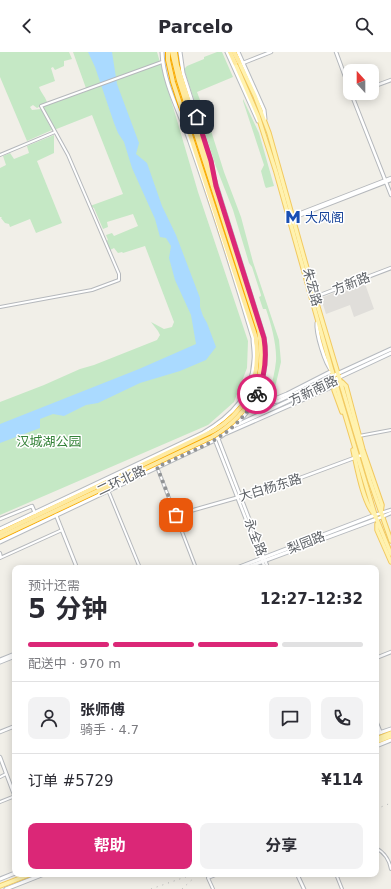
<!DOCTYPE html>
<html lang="zh">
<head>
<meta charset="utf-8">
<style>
	body { margin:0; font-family:"DejaVu Sans","Noto Sans SC",sans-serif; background:#f2f2f3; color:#2b2b33; height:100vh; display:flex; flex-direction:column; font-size:15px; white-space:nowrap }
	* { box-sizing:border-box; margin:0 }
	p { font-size:13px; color:#7c7c81 }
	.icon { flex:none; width:22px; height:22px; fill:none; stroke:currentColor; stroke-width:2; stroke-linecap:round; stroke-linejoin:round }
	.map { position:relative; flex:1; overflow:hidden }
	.panel { position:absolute; left:12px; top:513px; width:367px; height:312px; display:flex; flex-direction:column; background:#fff; border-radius:8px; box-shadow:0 2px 10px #0003 }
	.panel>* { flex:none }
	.needle { width:26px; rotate:339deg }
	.tools { position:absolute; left:343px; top:12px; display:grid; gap:8px }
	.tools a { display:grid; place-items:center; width:36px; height:36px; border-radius:8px; background:#fff; box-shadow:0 2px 10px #0003; font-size:20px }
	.pin { position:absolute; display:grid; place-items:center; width:34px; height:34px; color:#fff; margin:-17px; border-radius:8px; box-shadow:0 2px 6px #0006 }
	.courier { position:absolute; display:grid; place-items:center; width:40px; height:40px; margin:-20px; border:3px solid #db2777; border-radius:50%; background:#fff; color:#222; box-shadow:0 1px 5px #0007 }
	.summary em { font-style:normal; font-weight:700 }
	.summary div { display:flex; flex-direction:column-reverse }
	.summary { display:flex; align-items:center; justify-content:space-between; height:68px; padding:0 16px }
	h1 { font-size:26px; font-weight:700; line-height:30px }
	.bar { display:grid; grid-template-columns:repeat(4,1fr); gap:6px 4px; align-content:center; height:48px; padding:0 16px }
	.bar i { height:5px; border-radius:3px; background:#e1e1e2 }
	.bar .on { background:#db2777 }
	.bar p { grid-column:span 4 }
	.line { display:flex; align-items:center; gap:10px; padding:0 16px; border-top:1px solid #e1e1e2 }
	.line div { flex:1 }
	.round { display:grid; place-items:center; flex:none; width:42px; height:42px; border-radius:8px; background:#f2f2f3 }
	.action { display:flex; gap:8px; margin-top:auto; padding:8px 16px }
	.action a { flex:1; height:46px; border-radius:8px; background:#db2777; color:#fff; font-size:16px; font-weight:700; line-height:46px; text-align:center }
	.action a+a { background:#f2f2f3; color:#2b2b33 }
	header { display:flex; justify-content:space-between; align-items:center; height:52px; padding:0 16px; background:#fff; font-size:18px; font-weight:700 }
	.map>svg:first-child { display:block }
	.industrial { fill:#e0deda }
	.green { fill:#c5e8c5 }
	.water { fill:#aadaff }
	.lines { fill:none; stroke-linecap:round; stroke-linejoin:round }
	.minor-casing { stroke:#b5b8bc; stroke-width:4 }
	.tertiary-casing { stroke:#b5b8bc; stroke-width:4.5 }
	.secondary-casing { stroke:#b6babf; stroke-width:5 }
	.primary-casing { stroke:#f2c960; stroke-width:5.5 }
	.trunk-casing { stroke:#f9ab00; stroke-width:6 }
	.minor { stroke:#fff; stroke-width:2 }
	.tertiary { stroke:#fff; stroke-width:2.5 }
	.secondary { stroke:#fff; stroke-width:3 }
	.primary { stroke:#fff2af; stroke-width:3.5 }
	.trunk { stroke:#feeaa1; stroke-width:4 }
	.rail { stroke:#b6b7b8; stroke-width:1; stroke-dasharray:1 5; stroke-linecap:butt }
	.done { stroke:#929495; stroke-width:4; stroke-dasharray:0 7.2 }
	.route { stroke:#db2777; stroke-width:5 }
	.labels { text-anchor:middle; stroke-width:3; stroke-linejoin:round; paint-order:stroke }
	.transit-label { font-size:13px; fill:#164399; stroke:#fff; text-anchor:start }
	.street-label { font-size:13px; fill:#5f6368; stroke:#fff }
	.park-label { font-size:13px; fill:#348238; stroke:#fff }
</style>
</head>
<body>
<header><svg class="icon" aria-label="back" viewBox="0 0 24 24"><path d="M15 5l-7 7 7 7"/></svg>Parcelo<svg class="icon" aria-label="search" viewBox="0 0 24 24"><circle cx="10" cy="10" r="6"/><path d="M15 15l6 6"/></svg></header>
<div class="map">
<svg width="391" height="837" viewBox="0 0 391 837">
	<rect width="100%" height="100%" fill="#f1efe8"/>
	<!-- industrial -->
	<path class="industrial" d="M364 229 374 257 354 265 350 253 326 262 321 246Z"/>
	<!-- green -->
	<g class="green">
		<path d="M0 0H69L72 7 64 9V14L55 18 53 15 51 16 55 29 39 35C41 41 45 44 47 50L37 56 33 53 30 55 32 58 41 57 52 78 27 89 0 25Z"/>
		<path d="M73 0H157L198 140 248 289 247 316 234 350 208 373 0 463V350L44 333 80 317 94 313 157 288 160 283 158 279 151 270 164 277 172 275 174 270 145 194 123 201 122 200 118 201 114 196 108 199 104 190 108 188 106 183 112 181 114 184 138 174 133 162 107 170 108 175 103 177 94 156 90 154 123 142 92 63 54 78 42 55 87 39Z"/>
		<path d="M217 0H222L233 25 197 40 203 56 207 55 210 60 208 69 224 120 241 165 253 210 279 288 281 310 274 340 269 342C272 331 275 320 276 309 277 293 271 272 266 257H263L259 245 261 244V243L252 215 249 211 233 158 215 112 184 17 187 14 204 7V5Z"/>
		<path d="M243 47 259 81 274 134 266 136 265 134 261 119 264 113 243 49Z"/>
		<path d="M54 83V101L37 109 62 171 36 181 30 167 10 175 9 172 5 171 1 166 2 165H0V116L6 113 3 104 10 101 14 107 29 101 27 94Z"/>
	</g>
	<!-- water -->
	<path class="water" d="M88 0H112L117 32 139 91 136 102 147 111 162 154 176 183 200 246V255L203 264 207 271 216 295 206 308 180 319 140 331 98 351 86 353 64 364 53 362 40 367V376L0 391V372L139 317 196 292 191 263 175 228 169 206 171 194 166 186 160 185 155 167 132 116 124 90 118 81 114 71 95 15Z"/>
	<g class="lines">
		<!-- minor casing -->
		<g class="minor-casing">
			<g id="minor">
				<path d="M0 103 55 80"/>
				<path d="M0 255 92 238 119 228V222L68 103 41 54 162 10"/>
				<path d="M359 384 391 378"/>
				<path d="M157 415 196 516"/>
				<path d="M108 438 140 516"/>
				<path d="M0 501 1 505"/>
				<path d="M0 506 62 478"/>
				<path d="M376 668 381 681"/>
				<path d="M0 725 6 722"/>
				<path d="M0 750 15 744"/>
				<path d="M376 796C385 801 389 807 391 817"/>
				<path d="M336 822 342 837"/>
				<path d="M213 837 208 826 218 822"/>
			</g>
		</g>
		<!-- tertiary casing -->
		<g class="tertiary-casing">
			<g id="tertiary">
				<path d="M336 0 350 38"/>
				<path d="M243 11 271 0"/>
				<path d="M372 35 391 28"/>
				<path d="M351 41 391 143"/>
				<path d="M352 43 357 41"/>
				<path d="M293 164 391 126"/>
				<path d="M293 166 391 128"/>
				<path d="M315 245 391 216"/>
				<path d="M218 386 268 516"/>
				<path d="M215 388 265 516"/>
				<path d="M56 463 77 516"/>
				<path d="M176 463 250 442 300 426 362 403"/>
				<path d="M375 463 391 458"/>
				<path d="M0 467 32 454 35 461"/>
				<path d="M377 467 391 461"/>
				<path d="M376 606 391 600"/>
				<path d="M0 680 15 674"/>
				<path d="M0 705 15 745"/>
				<path d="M297 822 304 837"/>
			</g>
		</g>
		<!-- secondary casing -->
		<g class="secondary-casing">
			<g id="secondary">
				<path d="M180 0 183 21 211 109 213 121"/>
				<path d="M227 0 258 69"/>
				<path d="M238 0 264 58 265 67"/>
				<path d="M259 340C262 349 269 351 278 349L391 297"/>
				<path d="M270 349 287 342 332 319C325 312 316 281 317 271"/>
				<path d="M237 373 391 301"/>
				<path d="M227 381 336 333"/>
				<path d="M0 477 203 381C232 364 252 344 254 308 255 301 253 293 253 286 233 219 212 153 189 87 179 59 163 30 162 0"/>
				<path d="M0 490 215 388C252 367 271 327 264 285L214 126"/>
				<path d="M237 516 375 463"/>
				<path d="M245 516 377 467"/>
				<path d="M0 608 15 602"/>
				<path d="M0 610 15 604"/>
				<path d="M376 682 391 677"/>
				<path d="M376 694 391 688"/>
				<path d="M0 827 15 821"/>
				<path d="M6 837 44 822"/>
			</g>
		</g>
		<!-- primary casing -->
		<g class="primary-casing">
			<g id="primary">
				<path d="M239 10 255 44 269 81 315 245 370 429 391 489"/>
				<path d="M235 11 258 64 276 120 332 319 375 463 391 502"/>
				<path d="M342 330 346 334 363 398 382 453 381 460"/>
				<path d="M335 334 334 338 342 360"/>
				<path d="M353 398C357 415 363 450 374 462"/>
				<path d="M377 472V478L391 510"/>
				<path d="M376 687 391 681"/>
				<path d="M376 690 391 684"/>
				<path d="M0 834 31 822"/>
			</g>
		</g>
		<!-- trunk casing -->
		<g class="trunk-casing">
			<g id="trunk">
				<path d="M175 0 177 13 212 122 213 130"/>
				<path d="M230 0 235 11"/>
				<path d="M234 0 239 10"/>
				<path d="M0 481 213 379C248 359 261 326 256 286L173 30 168 8V0"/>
				<path d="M0 485 212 385C254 360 267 326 259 279L179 29 172 0"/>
			</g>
		</g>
		<!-- minor -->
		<use href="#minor" class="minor"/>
		<!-- tertiary -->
		<use href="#tertiary" class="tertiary"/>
		<!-- secondary -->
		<use href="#secondary" class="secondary"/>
		<!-- primary -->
		<use href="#primary" class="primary"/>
		<!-- trunk -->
		<use href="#trunk" class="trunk"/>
		<!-- rail -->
		<g class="rail">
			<path d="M376 757 391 751"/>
			<path d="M151 837 194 822"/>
			<path d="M182 837 197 823"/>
		</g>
	</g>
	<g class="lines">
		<!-- done -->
		<path class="done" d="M176 463 157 415C197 396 237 386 257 342"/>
		<!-- route -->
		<path class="route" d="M197 65 211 109 216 134 264 286C267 305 265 324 257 342"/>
	</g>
	<!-- icons -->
	<defs>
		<g id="metro-bare" transform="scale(1.2)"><path d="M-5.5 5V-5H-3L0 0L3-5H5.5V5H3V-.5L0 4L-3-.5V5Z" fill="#1a4fb4" stroke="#fff" stroke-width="2.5" paint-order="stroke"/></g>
	</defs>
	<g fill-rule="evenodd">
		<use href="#metro-bare" x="293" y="165"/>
	</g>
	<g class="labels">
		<!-- transit labels -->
		<g class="transit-label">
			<text x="305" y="170">大风阁</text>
		</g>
		<!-- street labels -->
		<g class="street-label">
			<text transform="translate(351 231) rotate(-21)" y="5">方新路</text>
			<text transform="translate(313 235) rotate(75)" y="5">朱宏路</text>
			<text transform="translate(313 338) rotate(-25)" y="5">方新南路</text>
			<text transform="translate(121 428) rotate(-25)" y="5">二环北路</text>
			<text transform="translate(270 435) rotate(-17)" y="5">大白杨东路</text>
			<text transform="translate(256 485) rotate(69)" y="5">永全路</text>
			<text transform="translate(306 490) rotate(-21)" y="5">梨园路</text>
		</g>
		<!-- park labels -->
		<g class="park-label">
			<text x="49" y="394">汉城湖公园</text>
		</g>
	</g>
</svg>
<div class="tools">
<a><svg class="needle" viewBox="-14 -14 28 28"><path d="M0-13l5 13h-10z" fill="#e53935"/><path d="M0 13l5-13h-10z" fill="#7c7c81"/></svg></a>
</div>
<div class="pin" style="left:176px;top:463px;background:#ea580c"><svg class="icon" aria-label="bag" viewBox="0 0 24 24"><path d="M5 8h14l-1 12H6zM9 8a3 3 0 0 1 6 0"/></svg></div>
<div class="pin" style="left:197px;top:65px;background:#1f2937"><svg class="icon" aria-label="home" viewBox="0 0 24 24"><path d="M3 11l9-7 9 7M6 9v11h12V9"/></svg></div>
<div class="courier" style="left:257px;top:342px"><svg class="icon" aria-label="bike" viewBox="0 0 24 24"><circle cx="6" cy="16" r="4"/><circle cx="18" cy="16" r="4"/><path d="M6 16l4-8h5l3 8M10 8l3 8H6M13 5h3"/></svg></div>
<section class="panel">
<div class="summary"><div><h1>5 分钟</h1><p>预计还需</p></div><em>12:27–12:32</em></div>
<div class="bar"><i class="on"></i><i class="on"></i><i class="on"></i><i></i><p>配送中 · 970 m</p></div>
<div class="line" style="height:72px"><a class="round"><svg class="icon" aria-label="person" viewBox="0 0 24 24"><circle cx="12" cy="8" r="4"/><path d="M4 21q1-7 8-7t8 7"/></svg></a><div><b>张师傅</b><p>骑手 · 4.7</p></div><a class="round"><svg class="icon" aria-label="chat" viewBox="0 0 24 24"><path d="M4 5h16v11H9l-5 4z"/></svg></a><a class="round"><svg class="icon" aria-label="phone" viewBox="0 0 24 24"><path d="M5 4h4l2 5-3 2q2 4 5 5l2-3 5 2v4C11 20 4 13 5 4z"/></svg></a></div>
<div class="line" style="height:52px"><div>订单 #5729</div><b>¥114</b></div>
<div class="action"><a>帮助</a><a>分享</a></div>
</section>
</div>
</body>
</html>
